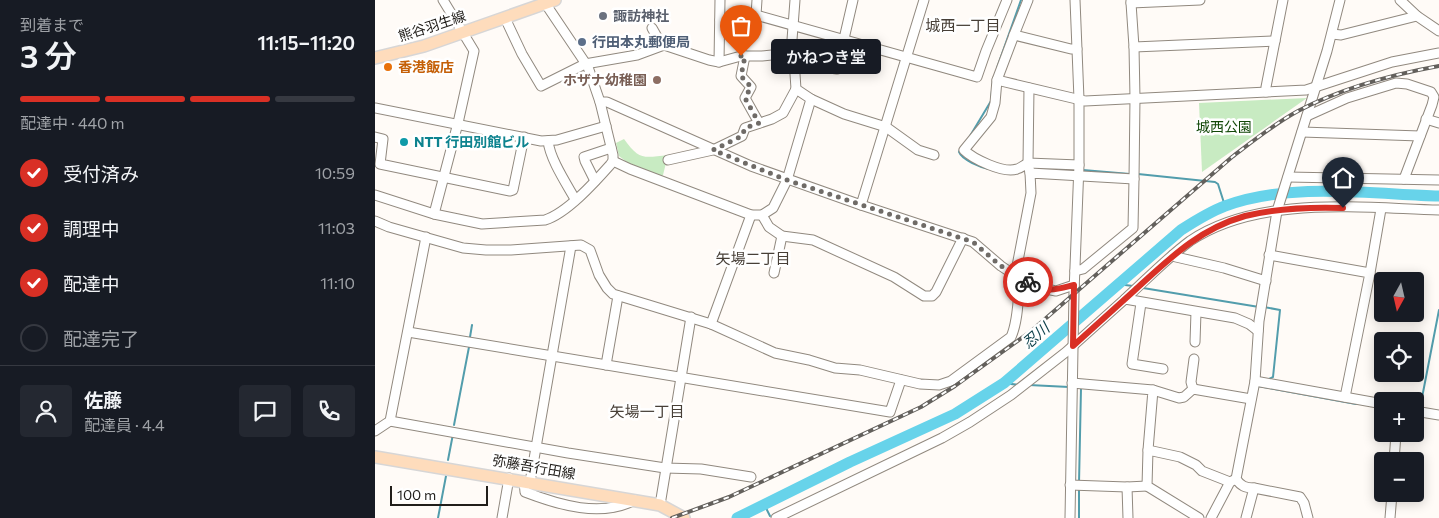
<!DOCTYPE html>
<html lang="ja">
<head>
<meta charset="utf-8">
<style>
	body { margin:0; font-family:Commissioner,"Noto Sans JP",sans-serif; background:#242831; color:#f1f3f6; height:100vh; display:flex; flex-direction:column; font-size:19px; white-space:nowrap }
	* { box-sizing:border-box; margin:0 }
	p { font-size:16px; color:#9ea1a6 }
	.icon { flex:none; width:28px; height:28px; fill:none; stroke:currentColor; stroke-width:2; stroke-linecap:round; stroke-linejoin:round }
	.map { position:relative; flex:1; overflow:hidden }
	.drawer { display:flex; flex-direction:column; background:#171b24; width:375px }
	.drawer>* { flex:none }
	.needle { width:32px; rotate:188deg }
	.tools { position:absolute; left:999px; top:272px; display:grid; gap:10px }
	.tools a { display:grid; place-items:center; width:50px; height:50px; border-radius:5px; background:#171b24; box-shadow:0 2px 12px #0003; font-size:25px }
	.scale { position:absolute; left:15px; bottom:12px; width:98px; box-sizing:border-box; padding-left:5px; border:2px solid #211e1a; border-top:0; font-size:14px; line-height:18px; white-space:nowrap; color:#211e1a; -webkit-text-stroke:4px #fff; paint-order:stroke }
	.pin { position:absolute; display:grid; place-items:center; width:42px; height:42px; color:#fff; margin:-51px -21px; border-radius:50% 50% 50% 0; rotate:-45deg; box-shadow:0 0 5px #0007 }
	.pin .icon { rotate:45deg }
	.courier { position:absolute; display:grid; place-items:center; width:50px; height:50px; margin:-25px; border:4px solid #d93025; border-radius:50%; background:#fff; color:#222; box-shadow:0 1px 6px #0007 }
	.bubble { position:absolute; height:35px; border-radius:5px; background:#171b24; box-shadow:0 2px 12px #0003; font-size:16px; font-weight:600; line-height:35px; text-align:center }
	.overview em { font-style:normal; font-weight:600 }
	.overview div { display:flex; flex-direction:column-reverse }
	.overview { display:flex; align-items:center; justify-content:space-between; height:85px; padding:0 20px }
	h1 { font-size:32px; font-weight:600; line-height:38px }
	.bar { display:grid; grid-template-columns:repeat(4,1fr); gap:8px 5px; align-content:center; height:60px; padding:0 20px }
	.bar i { height:6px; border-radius:4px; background:#363941 }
	.bar .on { background:#d93025 }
	.bar p { grid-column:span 4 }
	.line { display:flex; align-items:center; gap:12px; padding:0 20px; border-top:1px solid #363941 }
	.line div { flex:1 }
	.round { display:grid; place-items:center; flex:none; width:52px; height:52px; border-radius:5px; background:#242831 }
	ol { padding:0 20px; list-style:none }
	li { display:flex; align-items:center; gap:15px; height:55px }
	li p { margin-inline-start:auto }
	li .icon { padding:5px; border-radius:50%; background:#d93025; color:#fff; stroke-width:4 }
	li:last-child { color:#9ea1a6 }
	li i { width:28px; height:28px; border:2px solid #363941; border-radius:50% }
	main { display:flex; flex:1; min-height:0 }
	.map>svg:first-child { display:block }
	.green { fill:#c8ebc2 }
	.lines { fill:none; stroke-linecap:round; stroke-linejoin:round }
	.stream { stroke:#529dac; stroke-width:2 }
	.river { stroke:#67d3ea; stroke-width:11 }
	.minor-casing { stroke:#91897f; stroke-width:11 }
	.major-casing { stroke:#d7d6d6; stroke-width:14 }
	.minor { stroke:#fff; stroke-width:9 }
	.major { stroke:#fedcbc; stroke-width:11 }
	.rail-casing { stroke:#63605c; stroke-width:4 }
	.rail { stroke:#fff; stroke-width:2; stroke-dasharray:5.5; stroke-linecap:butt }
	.done { stroke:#6f6b67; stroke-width:5; stroke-dasharray:0 9 }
	.route { stroke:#d93025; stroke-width:6 }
	.worship-dot { fill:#6b7280; stroke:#fff; stroke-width:2 }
	.service-dot { fill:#5c6f8a; stroke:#fff; stroke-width:2 }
	.food-dot { fill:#e8710a; stroke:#fff; stroke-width:2 }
	.education-dot { fill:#8d6e63; stroke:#fff; stroke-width:2 }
	.culture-dot { fill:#0f9aa8; stroke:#fff; stroke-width:2 }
	.labels { text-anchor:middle; stroke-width:5; stroke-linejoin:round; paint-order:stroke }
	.worship-label { font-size:14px; font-weight:bold; fill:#5b616d; stroke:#fff; text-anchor:start }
	.street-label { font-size:14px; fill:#211e1a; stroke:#fff }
	.service-label { font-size:14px; font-weight:bold; fill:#4e5e75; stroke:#fff; text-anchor:start }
	.food-label { font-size:14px; font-weight:bold; fill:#c56008; stroke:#fff; text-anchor:start }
	.education-label { font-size:14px; font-weight:bold; fill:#785e54; stroke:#fff; text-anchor:end }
	.park-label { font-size:14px; fill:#114707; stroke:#fff }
	.culture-label { font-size:14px; font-weight:bold; fill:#0d838f; stroke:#fff; text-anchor:start }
	.neighbourhood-label { font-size:15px; fill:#473f37; stroke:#fff }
	.water-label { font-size:15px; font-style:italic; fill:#0c3f49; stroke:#fff }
</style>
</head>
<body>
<main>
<section class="drawer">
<div class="overview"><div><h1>3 分</h1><p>到着まで</p></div><em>11:15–11:20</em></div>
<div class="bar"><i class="on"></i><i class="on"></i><i class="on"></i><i></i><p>配達中 · 440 m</p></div>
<ol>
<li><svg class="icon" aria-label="check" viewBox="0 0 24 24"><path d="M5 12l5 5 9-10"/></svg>受付済み<p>10:59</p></li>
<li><svg class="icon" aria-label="check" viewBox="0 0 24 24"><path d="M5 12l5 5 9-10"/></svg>調理中<p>11:03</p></li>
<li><svg class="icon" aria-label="check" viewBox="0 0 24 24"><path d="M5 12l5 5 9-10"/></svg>配達中<p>11:10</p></li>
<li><i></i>配達完了</li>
</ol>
<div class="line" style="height:90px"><a class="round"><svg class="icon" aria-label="person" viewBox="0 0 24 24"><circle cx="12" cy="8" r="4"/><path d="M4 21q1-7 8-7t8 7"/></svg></a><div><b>佐藤</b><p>配達員 · 4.4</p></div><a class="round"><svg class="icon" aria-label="chat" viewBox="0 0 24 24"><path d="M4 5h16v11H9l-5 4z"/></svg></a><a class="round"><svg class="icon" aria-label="phone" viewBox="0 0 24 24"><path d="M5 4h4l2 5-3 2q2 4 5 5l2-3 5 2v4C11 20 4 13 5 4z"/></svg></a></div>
</section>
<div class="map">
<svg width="1064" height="518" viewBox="0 0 1064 518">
	<rect width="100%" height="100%" fill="#fffbf7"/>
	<!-- green -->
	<g class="green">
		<path d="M932 98 827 172 824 103Z"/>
		<path d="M249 139C264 160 268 158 293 155L288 175 285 177 257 166 244 156 241 143Z"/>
	</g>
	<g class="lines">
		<!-- stream -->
		<g class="stream">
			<path d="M622 68 646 0"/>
			<path d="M595 136 616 101 618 80"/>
			<path d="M586 148 584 152C587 160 605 167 614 169"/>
			<path d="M685 169 700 170"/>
			<path d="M708 170 755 174"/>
			<path d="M763 174 840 182 843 184 850 206"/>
			<path d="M742 284 758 286"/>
			<path d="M768 288 884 307"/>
			<path d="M889 307 905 310 898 377 894 379"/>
			<path d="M95 337 97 325"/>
			<path d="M629 383 644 385"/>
			<path d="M654 385 694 387"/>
			<path d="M883 386 981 404"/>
			<path d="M1045 408 1064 310"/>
			<path d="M79 425 94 347"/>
			<path d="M73 460 78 434"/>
			<path d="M704 483 706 388"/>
			<path d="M389 504 395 516"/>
			<path d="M63 518 71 476"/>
			<path d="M704 518V488"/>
		</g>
		<!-- river -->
		<path class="river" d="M362 518 475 462 580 414 629 383 806 230C820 221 834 212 850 206 914 182 997 194 1064 196"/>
		<!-- minor casing -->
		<g class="minor-casing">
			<g id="minor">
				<path d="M420 0 416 53 438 66 462 69 478 0"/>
				<path d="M653 0 639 35 696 49H702"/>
				<path d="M756 0V3L825 0"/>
				<path d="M1025 0 1042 16 1064 31"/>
				<path d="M756 3 759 47 900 41"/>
				<path d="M381 15 382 0"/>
				<path d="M130 18 147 54 166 86 210 64 262 55 289 45"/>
				<path d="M345 20 381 15 602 77 611 51 632 0"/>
				<path d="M957 34 966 35 1042 16"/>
				<path d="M639 35 622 80 710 101 931 90 1017 62 1064 53"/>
				<path d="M370 56 366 76 376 87 370 98 384 123"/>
				<path d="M344 62 345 0"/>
				<path d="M622 80 620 103 616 117 589 150C598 159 629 174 642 169 646 168 649 165 653 163L655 173"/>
				<path d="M654 88 653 163 704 165"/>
				<path d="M891 92V87L908 0"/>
				<path d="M436 99 469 114 511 127 543 150 559 155"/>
				<path d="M225 102H232L376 166 486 205 549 0"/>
				<path d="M0 108 166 141 182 140 231 126"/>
				<path d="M932 116 972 98 1021 83 1032 84 1056 92 1059 97 1057 105 1029 179"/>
				<path d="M1051 119 1064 123"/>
				<path d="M927 132 1045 136"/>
				<path d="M0 137 8 139 5 164 135 191 138 190 149 137"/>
				<path d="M173 141C175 159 191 183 200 199"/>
				<path d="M293 160 338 150 367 136 370 128 397 119 408 113 421 89"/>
				<path d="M238 161 255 169 376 215H387L398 208 412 180 436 99 421 89 420 74 416 53 387 56H366L344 62 334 60 286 44 277 28"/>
				<path d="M913 177 1064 180"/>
				<path d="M220 181 210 161 209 157 236 148"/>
				<path d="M0 195 59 214 107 224 170 220C192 213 219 183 235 165L238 161V155L225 102 213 67 168 0"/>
				<path d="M486 205 598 242 626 266 641 276 661 287 681 291 699 285"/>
				<path d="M59 214 83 123 99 51 68 0"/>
				<path d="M387 215 394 227 407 236 438 240 519 277 549 296H557L561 292 588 238"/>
				<path d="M0 221 14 227 88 248 111 250H136L206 245 215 250 224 275 232 288 238 294 336 324 400 353 434 360 460 368 485 370 545 384 564 385 576 381 636 337C642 324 643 305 644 290 644 282 641 275 642 266L656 193 655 173 759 179 760 98 759 47"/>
				<path d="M798 255 801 257 849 268 891 281"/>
				<path d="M894 255 995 273 970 397"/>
				<path d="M700 271 708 269 758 228 759 179"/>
				<path d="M399 273 407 236"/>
				<path d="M995 273 1006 209"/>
				<path d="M750 299C771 280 792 258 815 241 883 195 986 208 1064 210"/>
				<path d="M766 303 757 364 788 369"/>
				<path d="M336 324 376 215"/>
				<path d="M33 332 515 412 526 380"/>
				<path d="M820 342 821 312"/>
				<path d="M231 365 243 296"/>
				<path d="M880 381 1008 404"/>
				<path d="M697 383 778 390 773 450"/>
				<path d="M818 389 816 382 819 359"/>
				<path d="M778 390 804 398 809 397 818 389 876 399"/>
				<path d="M1040 411 1064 415"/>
				<path d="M15 421 193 453 290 468 326 469 376 477"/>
				<path d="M0 431 15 421 51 237"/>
				<path d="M1019 461 1021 434"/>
				<path d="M149 481 150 492C184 505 226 518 260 500"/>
				<path d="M155 482 196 246"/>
				<path d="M695 485 752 487 772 486"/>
				<path d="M752 487 753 518"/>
				<path d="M879 488 925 497 929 503 933 518"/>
				<path d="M285 505 316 317"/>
				<path d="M127 518 134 478"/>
				<path d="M401 518 567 438 595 422 636 395 691 352 750 299 860 318 874 324 883 331"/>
				<path d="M695 518 699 292 704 165V99L700 0"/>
				<path d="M824 518 772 486 773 450 805 457 821 465 827 471 855 482"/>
				<path d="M836 518 855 482 859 480"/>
				<path d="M871 518 879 488C870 488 866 486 861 479L880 381 884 321 902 211 952 51 965 0"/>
				<path d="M1015 518 1017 494"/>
			</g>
		</g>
		<!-- major casing -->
		<g class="major-casing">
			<g id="major">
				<path d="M0 58 49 46 180 0"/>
				<path d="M0 457 285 505 309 518"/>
			</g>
		</g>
		<!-- minor -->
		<use href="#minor" class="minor"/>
		<!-- major -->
		<use href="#major" class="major"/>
		<!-- rail casing -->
		<g class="rail-casing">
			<path id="rail" d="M297 518 354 497 546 407 580 386 655 332 857 157C878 141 899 124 923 111 967 88 1015 75 1064 66"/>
		</g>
		<!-- rail -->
		<use href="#rail" class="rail"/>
	</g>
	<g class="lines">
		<!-- done -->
		<path class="done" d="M366 56H370L366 76 376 87 370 98 384 123 370 128 367 136 338 150 412 180 598 242 626 266 653 282"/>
		<!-- route -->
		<path class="route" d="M653 282C673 293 679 290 699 285L698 346C719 327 740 308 760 290 794 259 824 229 870 216 902 208 935 207 968 208"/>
	</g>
	<!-- markers -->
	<circle class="worship-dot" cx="228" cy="16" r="5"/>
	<circle class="service-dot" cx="207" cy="42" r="5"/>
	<circle class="food-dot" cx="13" cy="67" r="5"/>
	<circle class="education-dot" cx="282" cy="80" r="5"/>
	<circle class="culture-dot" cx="29" cy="142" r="5"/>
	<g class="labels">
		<!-- worship labels -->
		<g class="worship-label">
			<text x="238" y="21">諏訪神社</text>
		</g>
		<!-- street labels -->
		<g class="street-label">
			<text transform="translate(57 26) rotate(-18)" y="5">熊谷羽生線</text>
			<text transform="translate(159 467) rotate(10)" y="5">弥藤吾行田線</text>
		</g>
		<!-- service labels -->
		<g class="service-label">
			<text x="217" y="47">行田本丸郵便局</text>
		</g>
		<!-- food labels -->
		<g class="food-label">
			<text x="23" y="72">香港飯店</text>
		</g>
		<!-- education labels -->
		<g class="education-label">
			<text x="272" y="85">ホザナ幼稚園</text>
		</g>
		<!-- park labels -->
		<g class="park-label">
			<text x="849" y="132">城西公園</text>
		</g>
		<!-- culture labels -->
		<g class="culture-label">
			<text x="39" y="147">NTT 行田別館ビル</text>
		</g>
		<!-- neighbourhood labels -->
		<g class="neighbourhood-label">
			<text x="588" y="31">城西一丁目</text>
			<text x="378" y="264">矢場二丁目</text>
			<text x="272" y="417">矢場一丁目</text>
		</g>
		<!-- water labels -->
		<g class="water-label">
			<text transform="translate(661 336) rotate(-41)" y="5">忍川</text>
		</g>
	</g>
</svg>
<div class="tools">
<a><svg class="needle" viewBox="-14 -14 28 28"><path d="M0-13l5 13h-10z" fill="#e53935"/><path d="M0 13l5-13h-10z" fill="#9ea1a6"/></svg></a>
<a><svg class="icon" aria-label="locate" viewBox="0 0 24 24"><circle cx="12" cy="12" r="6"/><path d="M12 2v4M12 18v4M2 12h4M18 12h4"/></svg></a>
<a>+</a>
<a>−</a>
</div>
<div class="scale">100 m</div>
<div class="pin" style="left:366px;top:56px;background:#ea580c"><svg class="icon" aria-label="bag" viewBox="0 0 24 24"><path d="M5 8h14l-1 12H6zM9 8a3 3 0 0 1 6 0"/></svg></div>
<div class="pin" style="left:968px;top:208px;background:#1f2937"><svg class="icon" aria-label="home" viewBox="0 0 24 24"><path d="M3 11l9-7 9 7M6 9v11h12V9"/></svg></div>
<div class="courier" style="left:653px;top:282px"><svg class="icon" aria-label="bike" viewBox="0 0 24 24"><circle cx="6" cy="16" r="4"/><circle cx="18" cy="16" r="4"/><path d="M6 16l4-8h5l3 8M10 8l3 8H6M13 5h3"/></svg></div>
<div class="bubble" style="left:396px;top:39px;width:110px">かねつき堂</div>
</div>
</main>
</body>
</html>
